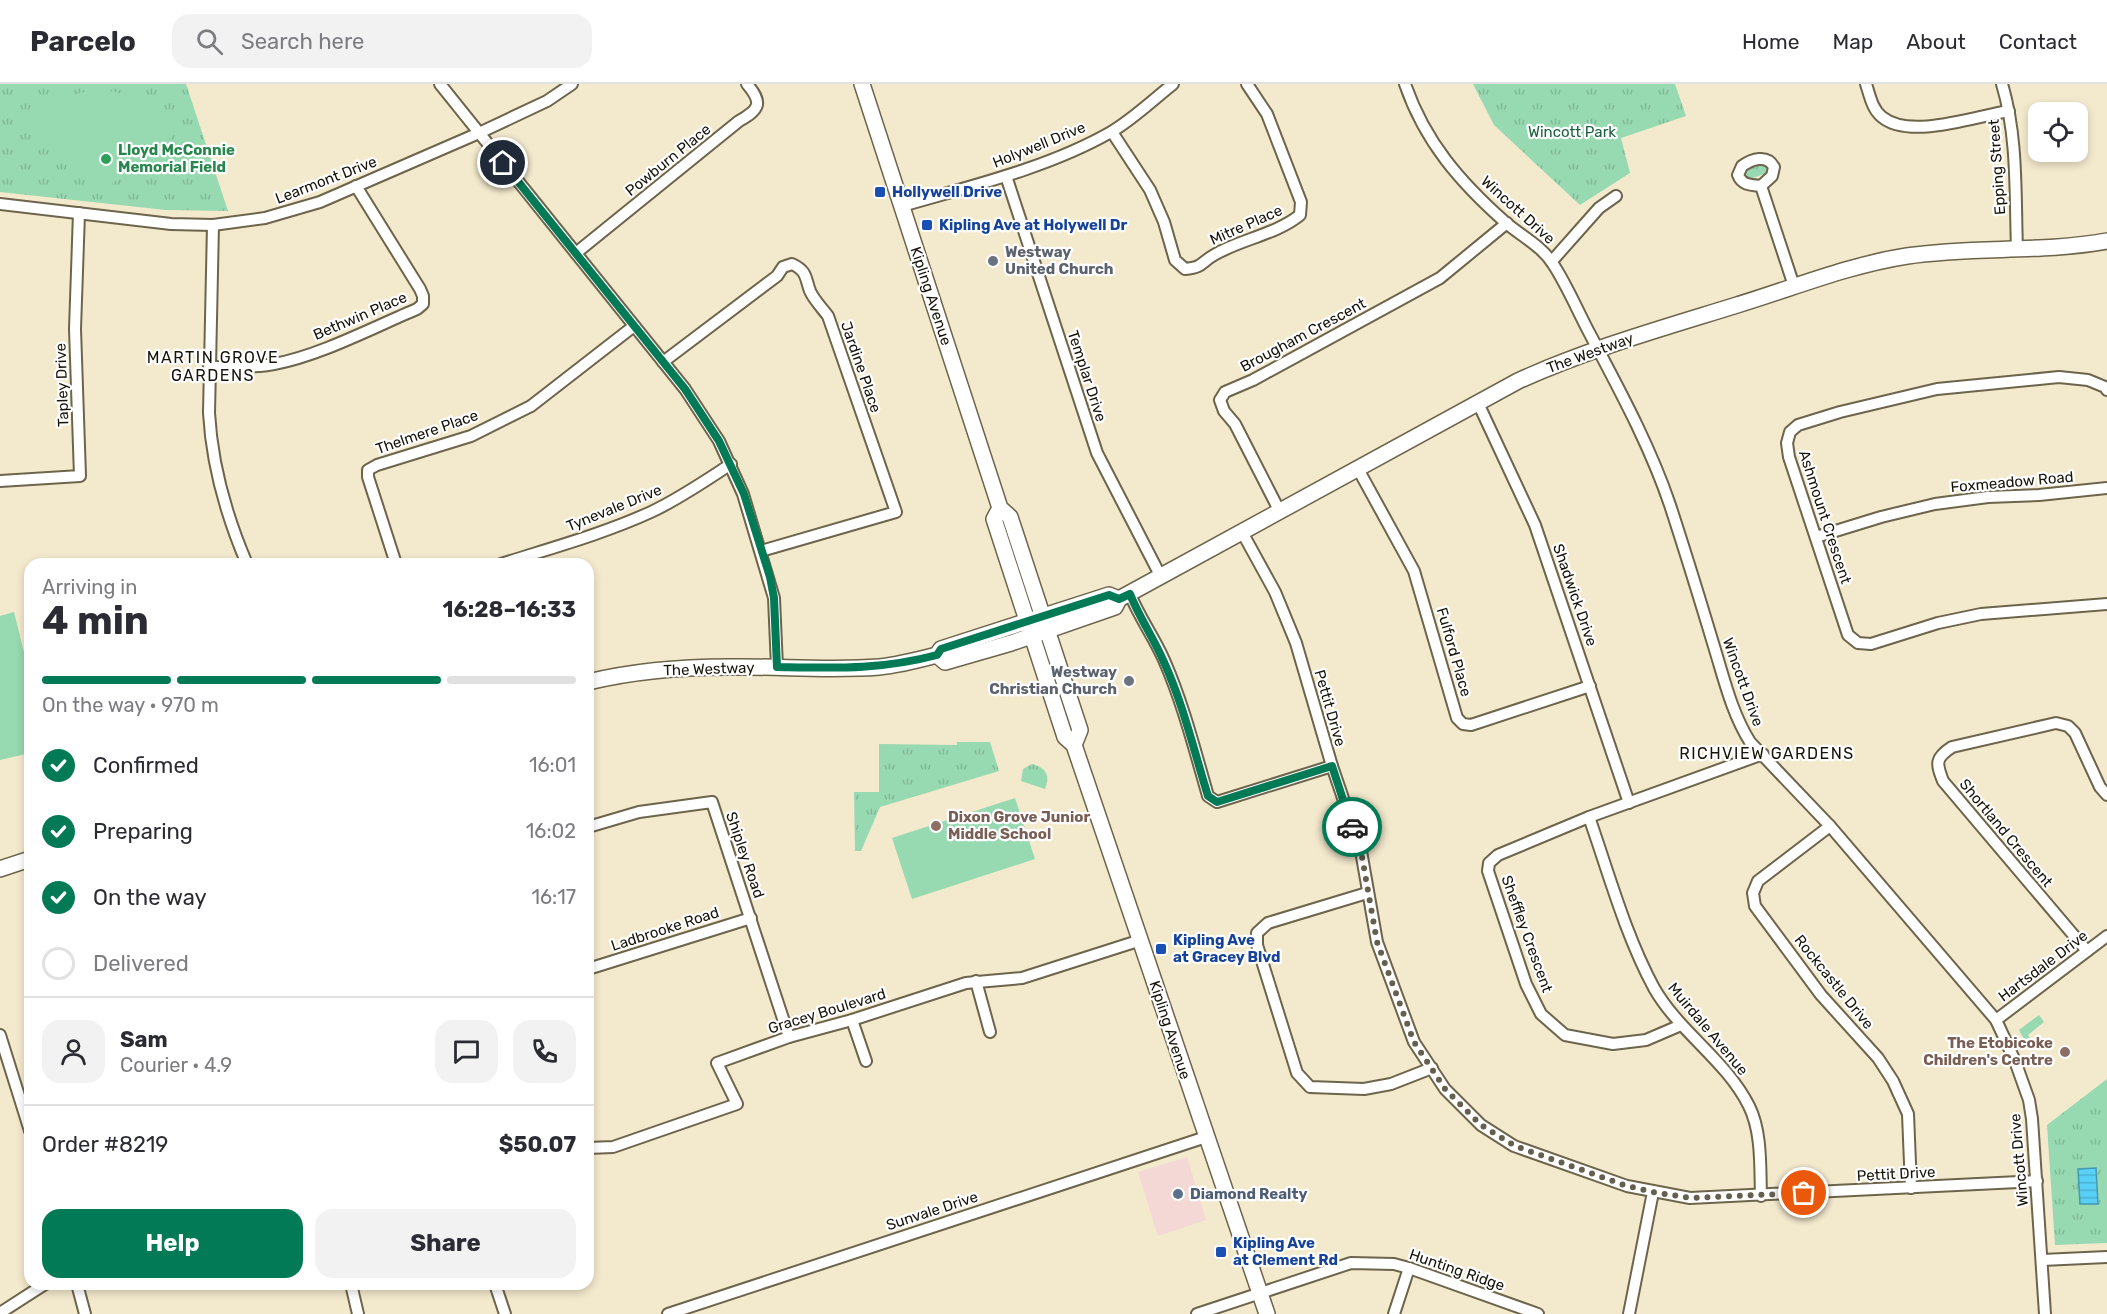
<!DOCTYPE html>
<html lang="en">
<head>
<meta charset="utf-8">
<style>
	body { margin:0; font-family:Rubik,sans-serif; background:#f2f2f3; color:#2b2b33; height:100vh; display:flex; flex-direction:column; font-size:22px; white-space:nowrap }
	* { box-sizing:border-box; margin:0 }
	p { font-size:20px; color:#7c7c81 }
	.icon { flex:none; width:33px; height:33px; fill:none; stroke:currentColor; stroke-width:2; stroke-linecap:round; stroke-linejoin:round }
	.map { position:relative; flex:1; overflow:hidden }
	.drawer { position:absolute; left:24px; top:474px; width:570px; height:732px; display:flex; flex-direction:column; background:#fff; border-radius:18px; box-shadow:0 3px 9px #0003 }
	.drawer>* { flex:none }
	.buttons { position:absolute; left:2028px; top:18px; display:grid; gap:12px }
	.buttons a { display:grid; place-items:center; width:60px; height:60px; border-radius:12px; background:#fff; box-shadow:0 3px 9px #0003; font-size:30px }
	.pin { position:absolute; display:grid; place-items:center; width:51px; height:51px; color:#fff; margin:-26px; border:3px solid #fff; border-radius:50%; box-shadow:0 2px 6px #0007 }
	.courier { position:absolute; display:grid; place-items:center; width:60px; height:60px; margin:-30px; border:4px solid #037a56; border-radius:50%; background:#fff; color:#222; box-shadow:0 2px 8px #0007 }
	.headline em { font-style:normal; font-weight:700 }
	.headline div { display:flex; flex-direction:column-reverse }
	.headline { display:flex; align-items:center; justify-content:space-between; height:102px; padding:0 18px }
	h1 { font-size:39px; font-weight:700; line-height:45px }
	.bar { display:grid; grid-template-columns:repeat(4,1fr); gap:9px 6px; align-content:center; height:72px; padding:0 18px }
	.bar i { height:8px; border-radius:4px; background:#e1e1e2 }
	.bar .on { background:#037a56 }
	.bar p { grid-column:span 4 }
	.line { display:flex; align-items:center; gap:15px; padding:0 18px; border-top:2px solid #e1e1e2 }
	.line div { flex:1 }
	.round { display:grid; place-items:center; flex:none; width:63px; height:63px; border-radius:18px; background:#f2f2f3 }
	ol { padding:0 18px; list-style:none }
	li { display:flex; align-items:center; gap:18px; height:66px }
	li p { margin-inline-start:auto }
	li .icon { padding:6px; border-radius:50%; background:#037a56; color:#fff; stroke-width:4 }
	li:last-child { color:#7c7c81 }
	li i { width:33px; height:33px; border:3px solid #e1e1e2; border-radius:50% }
	.primary-button { display:flex; gap:12px; margin-top:auto; padding:12px 18px }
	.primary-button a { flex:1; height:69px; border-radius:18px; background:#037a56; color:#fff; font-size:24px; font-weight:700; line-height:69px; text-align:center }
	.primary-button a+a { background:#f2f2f3; color:#2b2b33 }
	header { display:flex; align-items:center; gap:36px; box-sizing:border-box; height:84px; padding:0 30px; background:#fff; border-bottom:2px solid #e1e1e2 }
	header strong { font-size:28px }
	nav { display:flex; gap:33px; margin-inline-start:auto; font-size:21px }
	.search { width:420px; height:54px; background:#f2f2f3; display:flex; align-items:center; gap:15px; box-sizing:border-box; padding:0 21px; border-radius:18px; color:#7c7c81; font-size:22px }
	.map>svg:first-child { display:block }
	.commercial { fill:#f3d8d6 }
	.grass { fill:url(#grass-tufts) }
	.garden { fill:#97d9b1 }
	.water { fill:url(#water-rules); stroke:#4498b0; stroke-width:1.5 }
	.lines { fill:none; stroke-linecap:round; stroke-linejoin:round }
	.minor-casing { stroke:#6d644c; stroke-width:14 }
	.secondary-casing { stroke:#6d644c; stroke-width:18 }
	.minor { stroke:#fff; stroke-width:10 }
	.secondary { stroke:#fff; stroke-width:15 }
	.done { stroke:#645f4e; stroke-width:6; stroke-dasharray:0 10.8 }
	.route { stroke:#037a56; stroke-width:8 }
	.leisure-dot { fill:#2e9e5b; stroke:#fff; stroke-width:2 }
	.transit-dot { fill:#1a4fb4; stroke:#fff; stroke-width:2 }
	.worship-dot { fill:#6b7280; stroke:#fff; stroke-width:2 }
	.education-dot { fill:#8d6e63; stroke:#fff; stroke-width:2 }
	.service-dot { fill:#5c6f8a; stroke:#fff; stroke-width:2 }
	.labels { text-anchor:middle; stroke-width:4.5; stroke-linejoin:round; paint-order:stroke }
	.park-label { font-size:15px; fill:#1d623f; stroke:#fff }
	.street-label { font-size:15px; fill:#17140a; stroke:#fff }
	.leisure-label { font-size:15px; font-weight:bold; fill:#27864d; stroke:#fff; text-anchor:start }
	.transit-label { font-size:15px; font-weight:bold; fill:#164399; stroke:#fff; text-anchor:start }
	.worship-label { font-size:15px; font-weight:bold; fill:#5b616d; stroke:#fff; text-anchor:start }
	.education-label { font-size:15px; font-weight:bold; fill:#785e54; stroke:#fff; text-anchor:start }
	.service-label { font-size:15px; font-weight:bold; fill:#4e5e75; stroke:#fff; text-anchor:start }
	.neighbourhood-label { font-size:16px; letter-spacing:1.5px; fill:#17140a; stroke:#fff }
</style>
</head>
<body>
<header>
<strong>Parcelo</strong>
<div class="search"><svg class="icon" aria-label="search" viewBox="0 0 24 24"><circle cx="10" cy="10" r="6"/><path d="M15 15l6 6"/></svg>Search here</div>
<nav><a>Home</a><a>Map</a><a>About</a><a>Contact</a></nav>
</header>
<div class="map">
<svg width="2107" height="1230" viewBox="0 0 2107 1230">
	<defs>
		<pattern id="grass-tufts" width="24" height="20" patternUnits="userSpaceOnUse" patternTransform="scale(1.5)"><rect width="24" height="20" fill="#97d9b1"/><path d="M3 7l-1-3M5 7V3M7 7l1-3M15 17l-1-3M17 17v-4M19 17l1-3" fill="none" stroke="#81b997"/></pattern>
		<pattern id="water-rules" width="6" height="5" patternUnits="userSpaceOnUse" patternTransform="scale(1.5)"><rect width="6" height="5" fill="#58d0f7"/><path d="M0 2.5h6" fill="none" stroke="#4cb2d2"/></pattern>
	</defs>
	<rect width="100%" height="100%" fill="#f3e9cd"/>
	<!-- commercial -->
	<path class="commercial" d="M1187 1073 1206 1136 1158 1152 1138 1088Z"/>
	<!-- grass -->
	<g class="grass">
		<path d="M0 0H186L228 127 166 126 0 108Z"/>
		<path d="M1473 0H1675L1686 32 1621 54 1630 89 1580 121 1494 41Z"/>
		<path d="M1762 79 1768 81 1769 87 1767 89 1747 96 1743 92 1746 85Z"/>
		<path d="M957 658H990L999 687 880 723 861 767H855L854 708H879V660L957 661Z"/>
		<path d="M1032 680C1047 684 1050 692 1045 705L1021 697 1023 685Z"/>
		<path d="M2039 931 2044 938 2028 951 2030 954 2025 957 2019 946Z"/>
		<path d="M2107 995V1159L2055 1161 2047 1041Z"/>
	</g>
	<!-- garden -->
	<g class="garden">
		<path d="M107 6C142 15 152 22 174 51L103 107H97L33 36C60 13 71 8 107 6Z"/>
		<path d="M14 528 30 593V669L0 676V532Z"/>
		<path d="M1015 714 1035 775 912 815 892 754Z"/>
	</g>
	<!-- water -->
	<path class="water" d="M2096 1084 2098 1120H2080L2078 1085Z"/>
	<g class="lines">
		<!-- minor casing -->
		<g class="minor-casing">
			<g id="minor">
				<path d="M440 0 685 305 719 357 743 410 774 514 777 583"/>
				<path d="M1405 0C1425 58 1460 98 1505 138 1521 152 1542 162 1553 180 1568 203 1578 228 1591 252 1620 307 1650 362 1670 421 1686 470 1701 519 1716 569 1725 599 1733 631 1750 658L1830 742 1996 936 2015 977 2029 1016 2032 1035 2045 1230"/>
				<path d="M1866 0C1870 12 1872 25 1882 33 1910 56 1976 32 2009 27"/>
				<path d="M2002 0C2018 53 2015 111 2017 165"/>
				<path d="M1112 48 1150 106 1164 138 1175 176 1185 185C1204 183 1200 179 1214 171 1241 155 1275 151 1300 131L1301 118 1267 30 1247 0"/>
				<path d="M1006 92 1097 369 1161 493"/>
				<path d="M1761 102C1750 101 1742 101 1738 91L1742 82C1752 75 1767 70 1774 83L1772 92 1761 102 1794 202"/>
				<path d="M0 120 171 140 213 141 265 134 320 118 479 49 547 17 572 0"/>
				<path d="M902 122C971 102 1048 84 1111 48 1132 36 1154 15 1173 0"/>
				<path d="M213 141 209 329C212 382 226 431 247 480"/>
				<path d="M576 169 739 37C760 25 763 19 747 0"/>
				<path d="M1552 177 1599 124 1616 112"/>
				<path d="M663 278 777 192 783 183 792 180C807 187 805 193 810 207 814 216 822 224 828 232L896 428 761 467"/>
				<path d="M209 283C231 283 253 284 274 280 319 272 374 243 417 225L423 220V212L420 205 356 102"/>
				<path d="M2107 306 2105 303 2088 296 2059 293 1937 305 1840 328 1798 341 1790 348 1787 359 1789 373 1848 551 1858 559 1871 560 1938 539 1981 530 2107 520"/>
				<path d="M1478 319 1535 441 1629 719"/>
				<path d="M1358 385 1414 487 1457 634 1463 640 1471 641 1590 602"/>
				<path d="M0 397 80 392 75 245 79 129"/>
				<path d="M1280 428 1235 340 1224 327 1220 316 1225 308 1253 296 1440 194 1507 139"/>
				<path d="M1242 448 1275 508 1296 559 1332 682 1361 767 1377 858 1414 958 1445 1005 1481 1041 1514 1062 1627 1102 1690 1114 2037 1097"/>
				<path d="M1816 453 1881 433 1935 420 1988 413 2039 411 2107 404"/>
				<path d="M396 480 368 393V386L377 381 471 352 531 322 634 242"/>
				<path d="M501 480C551 464 603 450 651 428 679 415 705 397 731 380"/>
				<path d="M1130 510C1139 533 1154 553 1164 576 1183 619 1195 667 1208 712L1217 718 1332 682"/>
				<path d="M1589 733C1609 790 1625 850 1654 904 1679 948 1726 976 1749 1022 1762 1048 1760 1083 1761 1112"/>
				<path d="M1830 742 1758 797 1753 809 1755 822 1821 911 1878 974 1893 997 1908 1030 1911 1104"/>
				<path d="M588 743 639 728 712 718 789 953"/>
				<path d="M1367 809 1268 839 1257 849V861L1297 989 1310 1003 1364 1005 1391 1000 1432 984"/>
				<path d="M2087 867 1943 697C1936 679 1935 674 1952 663L2056 639 2068 642 2075 649 2100 703 2107 711"/>
				<path d="M588 885 751 834"/>
				<path d="M976 897 990 948"/>
				<path d="M852 936 866 977"/>
				<path d="M1996 936 2107 852"/>
				<path d="M1681 941 1646 956 1613 960 1565 951 1541 930 1526 900 1488 787 1489 779 1498 771 1589 733 1763 670"/>
				<path d="M0 951 30 1047"/>
				<path d="M588 1064 613 1063 737 1020 717 979 789 953 852 936 966 899 1022 894 1141 856"/>
				<path d="M2042 1176 2107 1173"/>
				<path d="M77 1200 85 1230"/>
				<path d="M351 1200 358 1230"/>
				<path d="M495 1200 505 1230"/>
				<path d="M0 1229 45 1200"/>
				<path d="M668 1230 1206 1053"/>
				<path d="M1197 1230 1351 1179 1394 1180 1409 1184 1538 1230"/>
				<path d="M1394 1230 1409 1184"/>
				<path d="M1629 1230 1653 1108"/>
			</g>
		</g>
		<!-- secondary casing -->
		<g class="secondary-casing">
			<g id="secondary">
				<path d="M862 0 1000 424 1010 433 1080 646 1074 661"/>
				<path d="M1000 424 994 435 1065 653 1074 661 1267 1230"/>
				<path d="M937 571 945 578 1011 559 1115 523 1119 515 1518 297C1588 265 1663 244 1737 221 1793 204 1849 181 1907 172 1974 162 2041 169 2107 157"/>
				<path d="M588 598C634 587 681 583 728 583 778 582 829 587 879 583 899 581 918 576 937 571L941 565 1109 511 1119 515"/>
				<path d="M0 785 30 775"/>
			</g>
		</g>
		<!-- minor -->
		<use href="#minor" class="minor"/>
		<!-- secondary -->
		<use href="#secondary" class="secondary"/>
	</g>
	<g class="lines">
		<!-- done -->
		<path class="done" d="M1352 743 1361 767 1377 858 1414 958 1445 1005 1481 1041 1515 1062 1627 1102 1653 1108 1690 1114 1804 1109"/>
		<!-- route -->
		<path class="route" d="M503 79 685 305 719 357 744 410 770 493 774 514 777 583C835 584 881 586 937 571L941 565 1109 511 1119 515 1130 510C1139 533 1153 553 1163 576 1183 619 1194 667 1208 712L1217 718 1332 682 1352 743"/>
	</g>
	<!-- markers -->
	<circle class="leisure-dot" cx="106" cy="75" r="6"/>
	<g class="transit-dot">
		<rect x="874" y="102" width="12" height="12" rx="3"/>
		<rect x="921" y="135" width="12" height="12" rx="3"/>
		<rect x="1155" y="859" width="12" height="12" rx="3"/>
		<rect x="1215" y="1162" width="12" height="12" rx="3"/>
	</g>
	<g class="worship-dot">
		<circle cx="993" cy="177" r="6"/>
		<circle cx="1129" cy="597" r="6"/>
	</g>
	<g class="education-dot">
		<circle cx="936" cy="742" r="6"/>
		<circle cx="2065" cy="968" r="6"/>
	</g>
	<circle class="service-dot" cx="1178" cy="1110" r="6"/>
	<g class="labels">
		<!-- park labels -->
		<g class="park-label">
			<text x="1572" y="53">Wincott Park</text>
		</g>
		<!-- street labels -->
		<g class="street-label">
			<text transform="translate(1039 61) rotate(-22)" y="5">Holywell Drive</text>
			<text transform="translate(668 76) rotate(-39)" y="5">Powburn Place</text>
			<text transform="translate(1997 83) rotate(-94)" y="5">Epping Street</text>
			<text transform="translate(326 96) rotate(-21)" y="5">Learmont Drive</text>
			<text transform="translate(1518 126) rotate(42)" y="5">Wincott Drive</text>
			<text transform="translate(1246 141) rotate(-24)" y="5">Mitre Place</text>
			<text transform="translate(931 212) rotate(72)" y="5">Kipling Avenue</text>
			<text transform="translate(360 232) rotate(-23)" y="5">Bethwin Place</text>
			<text transform="translate(1303 251) rotate(-28)" y="5">Brougham Crescent</text>
			<text transform="translate(1590 269) rotate(-20)" y="5">The Westway</text>
			<text transform="translate(861 283) rotate(71)" y="5">Jardine Place</text>
			<text transform="translate(1087 292) rotate(72)" y="5">Templar Drive</text>
			<text transform="translate(62 301) rotate(-92)" y="5">Tapley Drive</text>
			<text transform="translate(427 348) rotate(-19)" y="5">Thelmere Place</text>
			<text transform="translate(2012 398) rotate(-5)" y="5">Foxmeadow Road</text>
			<text transform="translate(614 424) rotate(-22)" y="5">Tynevale Drive</text>
			<text transform="translate(1825 433) rotate(72)" y="5">Ashmount Crescent</text>
			<text transform="translate(1575 511) rotate(71)" y="5">Shadwick Drive</text>
			<text transform="translate(1454 568) rotate(74)" y="5">Fulford Place</text>
			<text transform="translate(709 585) rotate(-2)" y="5">The Westway</text>
			<text transform="translate(1743 598) rotate(70)" y="5">Wincott Drive</text>
			<text transform="translate(1330 624) rotate(74)" y="5">Pettit Drive</text>
			<text transform="translate(2006 749) rotate(50)" y="5">Shortland Crescent</text>
			<text transform="translate(745 771) rotate(71)" y="5">Shipley Road</text>
			<text transform="translate(665 845) rotate(-18)" y="5">Ladbrooke Road</text>
			<text transform="translate(1527 850) rotate(70)" y="5">Sheffley Crescent</text>
			<text transform="translate(2043 882) rotate(-37)" y="5">Hartsdale Drive</text>
			<text transform="translate(1834 898) rotate(51)" y="5">Rockcastle Drive</text>
			<text transform="translate(827 927) rotate(-17)" y="5">Gracey Boulevard</text>
			<text transform="translate(1708 945) rotate(50)" y="5">Muirdale Avenue</text>
			<text transform="translate(1170 946) rotate(72)" y="5">Kipling Avenue</text>
			<text transform="translate(2019 1076) rotate(-95)" y="5">Wincott Drive</text>
			<text transform="translate(1896 1090) rotate(-3)" y="5">Pettit Drive</text>
			<text transform="translate(932 1127) rotate(-18)" y="5">Sunvale Drive</text>
			<text transform="translate(1457 1186) rotate(19)" y="5">Hunting Ridge</text>
		</g>
		<!-- leisure labels -->
		<g class="leisure-label">
			<text x="118" y="71">Lloyd McConnie<tspan x="118" dy="17">Memorial Field</tspan></text>
		</g>
		<!-- transit labels -->
		<g class="transit-label">
			<text x="892" y="113">Hollywell Drive</text>
			<text x="939" y="146">Kipling Ave at Holywell Dr</text>
			<text x="1173" y="861">Kipling Ave<tspan x="1173" dy="17">at Gracey Blvd</tspan></text>
			<text x="1233" y="1164">Kipling Ave<tspan x="1233" dy="17">at Clement Rd</tspan></text>
		</g>
		<!-- worship labels -->
		<g class="worship-label">
			<text x="1005" y="173">Westway<tspan x="1005" dy="17">United Church</tspan></text>
			<text x="1117" y="593" text-anchor="end">Westway<tspan x="1117" dy="17">Christian Church</tspan></text>
		</g>
		<!-- education labels -->
		<g class="education-label">
			<text x="948" y="738">Dixon Grove Junior<tspan x="948" dy="17">Middle School</tspan></text>
			<text x="2053" y="964" text-anchor="end">The Etobicoke<tspan x="2053" dy="17">Children's Centre</tspan></text>
		</g>
		<!-- service labels -->
		<g class="service-label">
			<text x="1190" y="1115">Diamond Realty</text>
		</g>
		<!-- neighbourhood labels -->
		<g class="neighbourhood-label">
			<text x="213" y="279">MARTIN GROVE<tspan x="213" dy="18">GARDENS</tspan></text>
			<text x="1767" y="675">RICHVIEW GARDENS</text>
		</g>
	</g>
</svg>
<div class="buttons">
<a><svg class="icon" aria-label="locate" viewBox="0 0 24 24"><circle cx="12" cy="12" r="6"/><path d="M12 2v4M12 18v4M2 12h4M18 12h4"/></svg></a>
</div>
<div class="pin" style="left:1804px;top:1109px;background:#ea580c"><svg class="icon" aria-label="bag" viewBox="0 0 24 24"><path d="M5 8h14l-1 12H6zM9 8a3 3 0 0 1 6 0"/></svg></div>
<div class="pin" style="left:503px;top:79px;background:#1f2937"><svg class="icon" aria-label="home" viewBox="0 0 24 24"><path d="M3 11l9-7 9 7M6 9v11h12V9"/></svg></div>
<div class="courier" style="left:1352px;top:743px"><svg class="icon" aria-label="car" viewBox="0 0 24 24"><path d="M5 17H2v-5l4-1 3-4h7l3 4 3 1v5h-3M9 17h6M6 11h13"/><circle cx="7" cy="17" r="2"/><circle cx="17" cy="17" r="2"/></svg></div>
<section class="drawer">
<div class="headline"><div><h1>4 min</h1><p>Arriving in</p></div><em>16:28–16:33</em></div>
<div class="bar"><i class="on"></i><i class="on"></i><i class="on"></i><i></i><p>On the way · 970 m</p></div>
<ol>
<li><svg class="icon" aria-label="check" viewBox="0 0 24 24"><path d="M5 12l5 5 9-10"/></svg>Confirmed<p>16:01</p></li>
<li><svg class="icon" aria-label="check" viewBox="0 0 24 24"><path d="M5 12l5 5 9-10"/></svg>Preparing<p>16:02</p></li>
<li><svg class="icon" aria-label="check" viewBox="0 0 24 24"><path d="M5 12l5 5 9-10"/></svg>On the way<p>16:17</p></li>
<li><i></i>Delivered</li>
</ol>
<div class="line" style="height:108px"><a class="round"><svg class="icon" aria-label="person" viewBox="0 0 24 24"><circle cx="12" cy="8" r="4"/><path d="M4 21q1-7 8-7t8 7"/></svg></a><div><b>Sam</b><p>Courier · 4.9</p></div><a class="round"><svg class="icon" aria-label="chat" viewBox="0 0 24 24"><path d="M4 5h16v11H9l-5 4z"/></svg></a><a class="round"><svg class="icon" aria-label="phone" viewBox="0 0 24 24"><path d="M5 4h4l2 5-3 2q2 4 5 5l2-3 5 2v4C11 20 4 13 5 4z"/></svg></a></div>
<div class="line" style="height:78px"><div>Order #8219</div><b>$50.07</b></div>
<div class="primary-button"><a>Help</a><a>Share</a></div>
</section>
</div>
</body>
</html>
